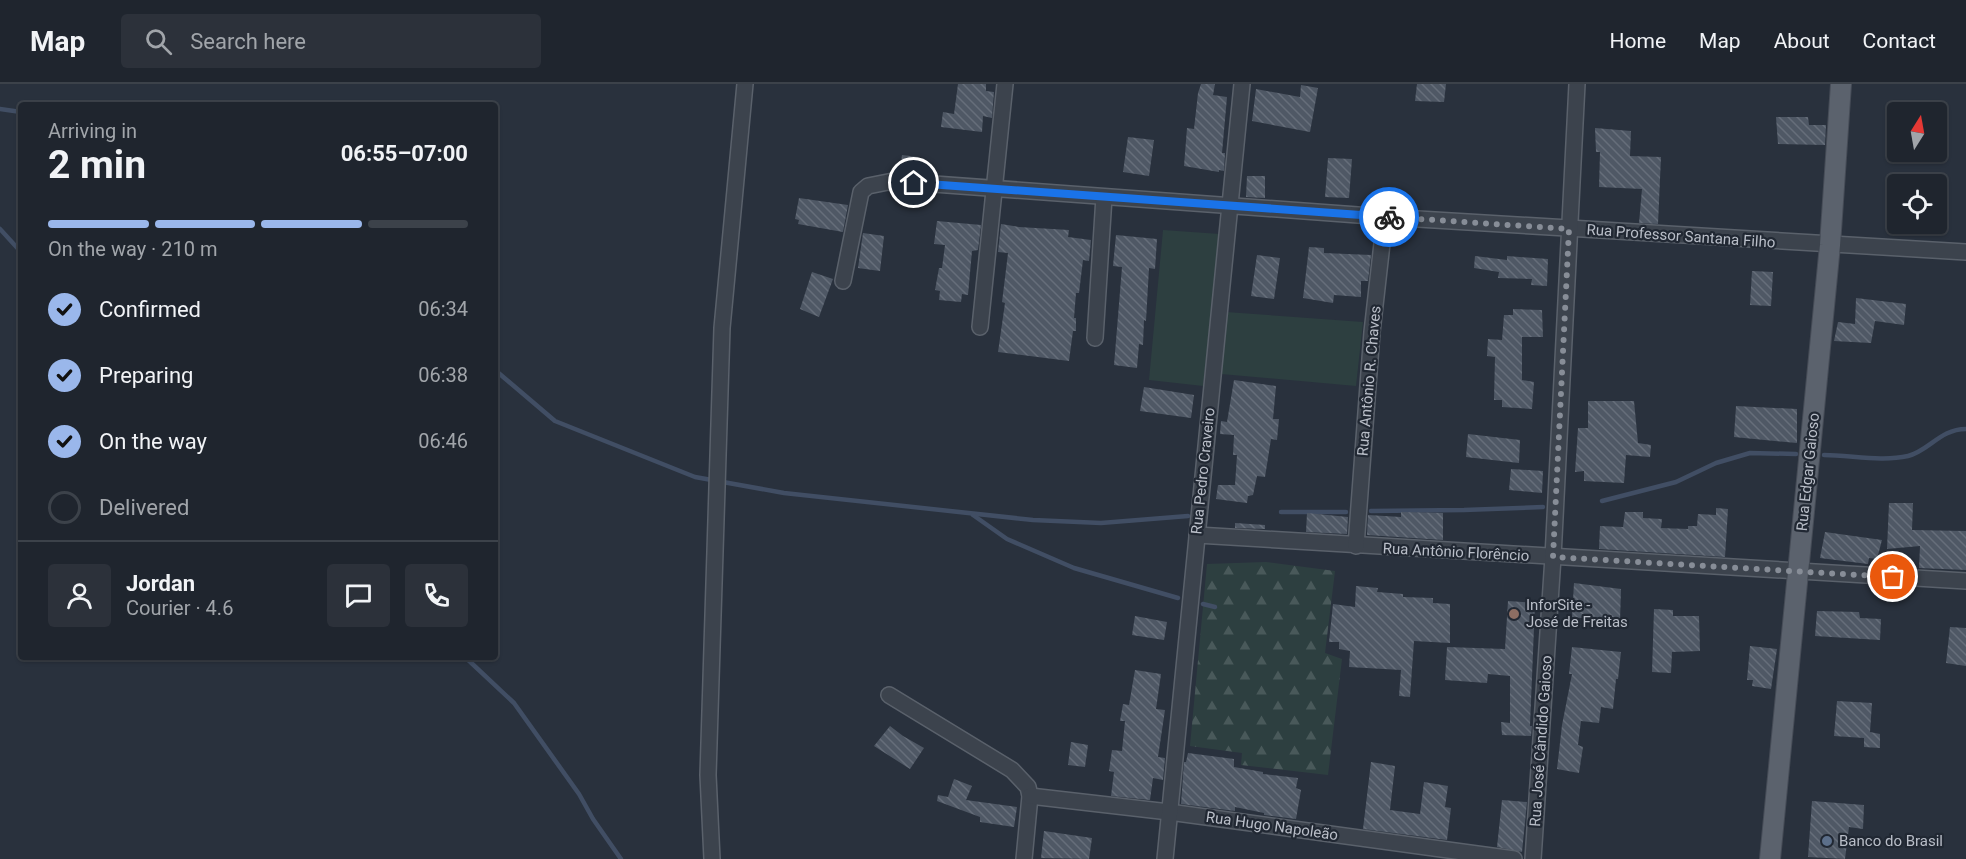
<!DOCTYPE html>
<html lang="en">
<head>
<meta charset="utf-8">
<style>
	body { margin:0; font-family:Roboto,sans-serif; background:#2c313a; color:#f1f3f6; height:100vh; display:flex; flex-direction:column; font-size:22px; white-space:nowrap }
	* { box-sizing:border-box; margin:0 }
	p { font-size:20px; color:#a1a5aa }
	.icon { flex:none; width:33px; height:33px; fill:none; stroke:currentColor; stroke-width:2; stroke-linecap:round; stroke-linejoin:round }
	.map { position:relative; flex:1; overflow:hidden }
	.side { position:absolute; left:18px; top:18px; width:480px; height:558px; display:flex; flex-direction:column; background:#1f252e; border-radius:6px; box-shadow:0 2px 4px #0004,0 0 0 2px #3c424a }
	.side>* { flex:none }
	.needle { width:39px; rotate:11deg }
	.buttons { position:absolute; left:1887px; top:18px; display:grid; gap:12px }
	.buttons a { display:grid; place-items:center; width:60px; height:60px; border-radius:6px; background:#1f252e; box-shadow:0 2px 4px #0004,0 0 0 2px #3c424a; font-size:30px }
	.pin { position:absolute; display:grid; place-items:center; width:51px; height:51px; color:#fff; margin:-26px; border:3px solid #fff; border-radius:50%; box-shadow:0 2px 6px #0007 }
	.courier { position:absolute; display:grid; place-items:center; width:60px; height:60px; margin:-30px; border:4px solid #1a73e8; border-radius:50%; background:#fff; color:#222; box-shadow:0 2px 8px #0007 }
	.head em { font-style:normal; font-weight:700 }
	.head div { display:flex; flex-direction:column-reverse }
	.head { display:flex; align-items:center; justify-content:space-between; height:102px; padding:0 30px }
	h1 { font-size:39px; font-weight:700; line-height:45px }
	.bar { display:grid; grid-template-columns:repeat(4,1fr); gap:9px 6px; align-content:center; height:72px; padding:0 30px }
	.bar i { height:8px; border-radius:4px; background:#3c424a }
	.bar .selected { background:#9ab7eb }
	.bar p { grid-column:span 4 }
	.line { display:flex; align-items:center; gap:15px; padding:0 30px; border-top:2px solid #3c424a }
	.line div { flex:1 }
	.round { display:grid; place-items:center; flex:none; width:63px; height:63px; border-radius:6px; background:#2c313a }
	ol { padding:0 30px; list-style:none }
	li { display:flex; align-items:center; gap:18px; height:66px }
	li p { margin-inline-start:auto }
	li .icon { padding:6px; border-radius:50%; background:#9ab7eb; color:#111; stroke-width:4 }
	li:last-child { color:#a1a5aa }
	li i { width:33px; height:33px; border:3px solid #3c424a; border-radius:50% }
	header { display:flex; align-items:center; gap:36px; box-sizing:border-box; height:84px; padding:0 30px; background:#1f252e; border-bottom:2px solid #3c424a }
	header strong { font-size:28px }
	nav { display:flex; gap:33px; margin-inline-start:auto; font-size:21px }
	.search { width:420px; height:54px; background:#2c313a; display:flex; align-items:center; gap:15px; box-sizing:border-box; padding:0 21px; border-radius:6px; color:#a1a5aa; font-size:22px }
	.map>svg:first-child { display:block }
	.green { fill:#2d3f40 }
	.forest { fill:url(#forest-firs) }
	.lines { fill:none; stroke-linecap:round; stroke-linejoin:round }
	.stream { stroke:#414e64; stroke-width:4.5 }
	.building { fill:url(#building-back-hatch) }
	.minor-casing { stroke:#5a616b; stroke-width:18 }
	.major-casing { stroke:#464c57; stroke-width:22 }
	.minor { stroke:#3c434d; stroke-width:15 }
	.major { stroke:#5b626d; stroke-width:20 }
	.done { stroke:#878d97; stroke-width:6; stroke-dasharray:0 10.8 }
	.route { stroke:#1a73e8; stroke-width:8 }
	.education-dot { fill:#8d6e63; stroke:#212833; stroke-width:2 }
	.service-dot { fill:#5c6f8a; stroke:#212833; stroke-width:2 }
	.labels { text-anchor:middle; stroke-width:4.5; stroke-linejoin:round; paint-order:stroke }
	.street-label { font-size:15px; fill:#b9bec8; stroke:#212833 }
	.poi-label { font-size:15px; fill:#b9bec8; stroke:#212833; text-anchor:start }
</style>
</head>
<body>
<header>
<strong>Map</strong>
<div class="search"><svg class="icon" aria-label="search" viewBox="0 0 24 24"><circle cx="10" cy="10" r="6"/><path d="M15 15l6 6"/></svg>Search here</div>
<nav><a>Home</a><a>Map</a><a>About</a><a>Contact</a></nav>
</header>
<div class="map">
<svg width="1966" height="775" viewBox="0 0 1966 775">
	<defs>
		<pattern id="forest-firs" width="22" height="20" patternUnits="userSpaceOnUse" patternTransform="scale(1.5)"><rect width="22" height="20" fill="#2d3f40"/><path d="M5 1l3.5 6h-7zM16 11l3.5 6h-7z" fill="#49595a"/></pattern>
		<pattern id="building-back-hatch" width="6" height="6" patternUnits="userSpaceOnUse" patternTransform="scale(1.5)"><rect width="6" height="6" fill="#4f5865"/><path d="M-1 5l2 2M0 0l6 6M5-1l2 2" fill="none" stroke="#666e7a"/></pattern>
	</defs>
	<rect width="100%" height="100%" fill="#29313d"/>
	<!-- green -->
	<g class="green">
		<path d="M1163 146 1220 150 1203 302 1149 296Z"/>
		<path d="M1226 228 1363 238 1356 302 1221 290Z"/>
	</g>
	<!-- forest -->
	<path class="forest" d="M1266 478 1335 487 1325 569 1342 575 1328 691 1241 681 1242 669 1190 662 1207 480Z"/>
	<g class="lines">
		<!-- stream -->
		<g class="stream">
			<path d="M0 25 21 28"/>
			<path d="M0 145 21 168"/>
			<path d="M495 286 555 337 695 393 784 409 1033 436 1101 439 1188 432"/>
			<path d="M1824 371C1851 371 1881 378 1908 372 1929 367 1940 345 1966 345"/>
			<path d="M1602 417 1676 398 1716 379 1750 369 1796 370"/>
			<path d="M1371 427 1464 426 1543 423"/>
			<path d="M1281 428H1346"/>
			<path d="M973 431 1007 455 1074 484 1178 514"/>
			<path d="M1203 520 1215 523"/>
			<path d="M465 573 514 619 579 710 593 735 621 775"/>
		</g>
	</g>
	<!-- building -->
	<g class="building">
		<path d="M958 0H986V7L994 8 992 34 983 32 982 48 941 43 943 28 954 30Z"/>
		<path d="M1201 0H1215L1213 11 1227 13 1222 69H1225L1224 87 1219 86V88L1184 82 1187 44 1194 45 1198 9Z"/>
		<path d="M1417 0H1446L1444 18 1415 17Z"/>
		<path d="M1301 1 1318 4 1310 48 1252 37 1256 5 1300 13Z"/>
		<path d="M1776 33H1808L1809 41H1826L1825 61 1778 60Z"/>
		<path d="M1595 44 1631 47 1630 72 1661 73 1658 140 1639 139 1642 105 1599 103 1600 68H1596Z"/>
		<path d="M1128 53 1154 56 1149 92 1123 88Z"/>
		<path d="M902 71 918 73 917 89 900 88Z"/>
		<path d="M1328 74 1352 75 1349 114 1325 113Z"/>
		<path d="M1247 92H1265V114L1246 113Z"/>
		<path d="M799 114 848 121 843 148 798 140 799 136 795 135Z"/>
		<path d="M937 137 981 141 978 166 972 167 968 211 962 210 961 218 939 216 940 207 935 206 939 184H942L945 161 934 160Z"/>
		<path d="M1001 140 1019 143 1069 146 1068 153 1091 156 1089 177 1083 176 1079 209H1076L1074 234H1076V247H1073L1069 277 998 268 1005 219 1002 218 1008 169 998 168Z"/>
		<path d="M863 149 884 152 880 187 858 184Z"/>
		<path d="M1116 151 1157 155 1155 185 1149 184 1146 237 1144 236 1143 261 1139 260 1137 284 1114 281 1122 183 1113 182Z"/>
		<path d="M1309 163 1324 164V169L1371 171 1368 197H1361V213L1334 211 1333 219 1303 214Z"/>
		<path d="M1257 171 1280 174 1274 215 1251 212Z"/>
		<path d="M1475 172 1507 176V172L1548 175 1547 202 1531 201 1532 195 1498 194 1499 188 1474 184Z"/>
		<path d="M1752 187 1773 188 1771 222 1750 221Z"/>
		<path d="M812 188 833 195 819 233 800 225Z"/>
		<path d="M1856 214 1906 220 1904 241 1875 237 1871 259 1834 257 1838 238 1855 240Z"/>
		<path d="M1513 225 1542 226 1543 253H1522V296L1534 298 1532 325 1502 323V316H1494L1495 273 1487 272 1488 255 1502 256 1504 231H1513Z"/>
		<path d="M1234 296 1276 302 1273 335H1279L1277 356 1271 355 1265 393 1257 392 1253 411 1248 412 1247 419 1216 415 1218 401H1235L1237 371H1233L1234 351 1220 350 1221 337 1227 338Z"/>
		<path d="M1144 303 1194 311 1191 334 1140 327Z"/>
		<path d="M1588 317H1634L1638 359 1651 361 1650 373 1626 371 1624 399 1584 397V387L1575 388 1578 344H1588Z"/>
		<path d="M1736 322 1797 325V359L1734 353Z"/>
		<path d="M1468 350 1520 356 1519 379 1466 373Z"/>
		<path d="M1511 385 1543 387 1542 409 1509 406Z"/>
		<path d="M1889 419H1913L1912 446 1966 447V486L1919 484 1920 462 1887 465Z"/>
		<path d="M1716 424 1728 425 1725 473 1599 465 1600 442 1623 443 1625 428H1643V434L1662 435 1661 444 1688 445V442H1697L1698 430 1716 431Z"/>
		<path d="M1401 428 1443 429V456L1367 451 1368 431 1401 433Z"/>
		<path d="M1307 429 1348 433 1347 450 1306 448Z"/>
		<path d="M1235 439 1265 441V445L1235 444Z"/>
		<path d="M1825 448 1882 456 1877 475 1869 474 1868 480 1820 474Z"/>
		<path d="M1574 499 1621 505 1620 538 1572 533Z"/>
		<path d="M1356 502 1378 504 1377 508 1403 510V513L1433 514V519L1450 520V559L1414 557 1410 613 1399 612 1401 586 1349 583 1350 567 1339 565V558H1329L1333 520 1355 523Z"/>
		<path d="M1508 517 1535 519 1530 642H1532L1531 652 1502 651 1501 638 1510 639V592L1488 590 1487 599 1445 596 1447 563 1505 565Z"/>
		<path d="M1654 525 1673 526V532H1699L1700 567 1672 568 1671 589 1652 588Z"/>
		<path d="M1817 527 1859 528 1860 534 1881 535 1880 556 1815 552Z"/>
		<path d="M1135 532 1167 538 1164 556 1132 551Z"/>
		<path d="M1950 543 1966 544V582L1946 579Z"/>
		<path d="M1750 562 1777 565 1771 605 1752 602 1753 596H1747Z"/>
		<path d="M1572 563 1621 568 1618 595H1616L1613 625 1601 623 1599 639 1581 637 1578 661 1583 663 1579 689 1557 685 1562 641 1572 590H1569Z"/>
		<path d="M1135 586 1161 590 1156 625 1165 626 1158 673 1165 674 1163 696 1153 694 1150 716 1111 712 1114 688 1109 687 1112 666 1122 667 1125 637H1120L1123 620 1129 621Z"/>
		<path d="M1837 617 1872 619 1870 648 1880 650V664L1864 663V654L1834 652Z"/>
		<path d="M890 642 903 652 924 664 910 685 874 662Z"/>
		<path d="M1071 658 1088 661 1085 683 1068 681Z"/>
		<path d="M1188 669 1234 675V683L1263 688V690L1298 694 1296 704 1301 706 1296 735 1264 731V729L1235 723V727L1181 720 1184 678H1186Z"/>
		<path d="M1371 678 1395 682 1390 726 1420 730 1424 698 1448 702 1445 723 1451 724 1447 756 1363 745Z"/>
		<path d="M954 695 972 702 966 716 1017 723 1014 743 980 738V733L937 717 938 711 948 713Z"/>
		<path d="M1502 716 1527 718 1522 768 1497 763Z"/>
		<path d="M1812 717 1864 721 1863 745 1849 743 1845 775 1808 773Z"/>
		<path d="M1044 747 1092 754 1089 775 1041 774Z"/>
	</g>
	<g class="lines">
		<!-- minor casing -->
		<g class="minor-casing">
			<g id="minor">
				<path d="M843 197 861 108 868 102 893 97 1385 133 1966 168"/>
				<path d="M980 243 1005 0"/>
				<path d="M1095 254 1104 113"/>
				<path d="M1197 451 1966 497"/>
				<path d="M1356 462 1372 248 1385 133"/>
				<path d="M889 611 1012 686 1028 703 1030 712 1024 775"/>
				<path d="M1030 712 1169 728 1514 775"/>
				<path d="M712 775 708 691 722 244 745 0"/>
				<path d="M1165 775 1242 0"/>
				<path d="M1533 775 1553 473 1577 0"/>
			</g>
		</g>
		<!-- major casing -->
		<g class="major-casing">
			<path id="major" d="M1770 775 1830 161 1841 0"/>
		</g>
		<!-- minor -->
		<use href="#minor" class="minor"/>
		<!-- major -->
		<use href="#major" class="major"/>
	</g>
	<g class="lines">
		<!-- done -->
		<path class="done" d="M1389 133 1569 145 1553 473 1893 493"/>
		<!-- route -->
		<path class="route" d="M914 99 1389 133"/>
	</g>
	<!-- markers -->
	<circle class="education-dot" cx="1514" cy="530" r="6"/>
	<circle class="service-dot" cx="1827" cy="757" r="6"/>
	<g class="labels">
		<!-- street labels -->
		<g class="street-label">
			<text transform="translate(1681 152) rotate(4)" y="5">Rua Professor Santana Filho</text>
			<text transform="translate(1369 297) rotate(-85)" y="5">Rua Antônio R. Chaves</text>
			<text transform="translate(1203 387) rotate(-84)" y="5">Rua Pedro Craveiro</text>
			<text transform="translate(1808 388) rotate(-84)" y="5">Rua Edgar Gaioso</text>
			<text transform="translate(1456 468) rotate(3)" y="5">Rua Antônio Florêncio</text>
			<text transform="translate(1541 657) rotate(-86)" y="5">Rua José Cândido Gaioso</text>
			<text transform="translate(1272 742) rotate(8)" y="5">Rua Hugo Napoleão</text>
		</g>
		<!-- poi labels -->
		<g class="poi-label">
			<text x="1526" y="526">InforSite -<tspan x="1526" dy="17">José de Freitas</tspan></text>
			<text x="1839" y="762">Banco do Brasil</text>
		</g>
	</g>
</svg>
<div class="buttons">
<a><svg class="needle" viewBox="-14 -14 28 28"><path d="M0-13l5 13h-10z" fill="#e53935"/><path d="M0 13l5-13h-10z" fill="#a1a5aa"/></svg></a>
<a><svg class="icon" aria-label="locate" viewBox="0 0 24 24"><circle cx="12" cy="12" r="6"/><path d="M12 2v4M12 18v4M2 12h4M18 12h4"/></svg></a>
</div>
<div class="pin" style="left:1893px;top:493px;background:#ea580c"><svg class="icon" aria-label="bag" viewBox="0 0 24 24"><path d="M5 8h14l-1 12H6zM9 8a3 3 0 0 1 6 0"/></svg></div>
<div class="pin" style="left:914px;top:99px;background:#1f2937"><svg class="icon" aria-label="home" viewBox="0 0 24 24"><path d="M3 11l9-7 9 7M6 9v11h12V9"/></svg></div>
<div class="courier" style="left:1389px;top:133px"><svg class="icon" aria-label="bike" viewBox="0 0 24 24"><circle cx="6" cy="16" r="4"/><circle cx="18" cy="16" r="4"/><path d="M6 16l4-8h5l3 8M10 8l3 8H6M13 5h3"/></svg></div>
<section class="side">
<div class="head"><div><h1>2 min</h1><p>Arriving in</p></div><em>06:55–07:00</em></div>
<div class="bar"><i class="selected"></i><i class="selected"></i><i class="selected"></i><i></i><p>On the way · 210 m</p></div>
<ol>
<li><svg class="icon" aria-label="check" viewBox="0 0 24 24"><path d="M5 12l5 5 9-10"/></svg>Confirmed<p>06:34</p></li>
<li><svg class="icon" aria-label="check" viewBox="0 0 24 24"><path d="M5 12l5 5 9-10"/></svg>Preparing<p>06:38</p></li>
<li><svg class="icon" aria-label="check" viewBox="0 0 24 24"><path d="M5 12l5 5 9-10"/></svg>On the way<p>06:46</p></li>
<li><i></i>Delivered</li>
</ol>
<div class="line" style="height:108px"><a class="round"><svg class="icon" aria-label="person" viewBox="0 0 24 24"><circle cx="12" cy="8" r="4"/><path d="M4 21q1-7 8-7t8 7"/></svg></a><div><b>Jordan</b><p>Courier · 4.6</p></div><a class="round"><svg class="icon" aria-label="chat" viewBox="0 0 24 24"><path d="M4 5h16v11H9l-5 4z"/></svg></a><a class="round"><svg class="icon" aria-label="phone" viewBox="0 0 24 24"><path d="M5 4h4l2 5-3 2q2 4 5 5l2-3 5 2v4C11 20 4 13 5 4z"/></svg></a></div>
</section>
</div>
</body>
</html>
